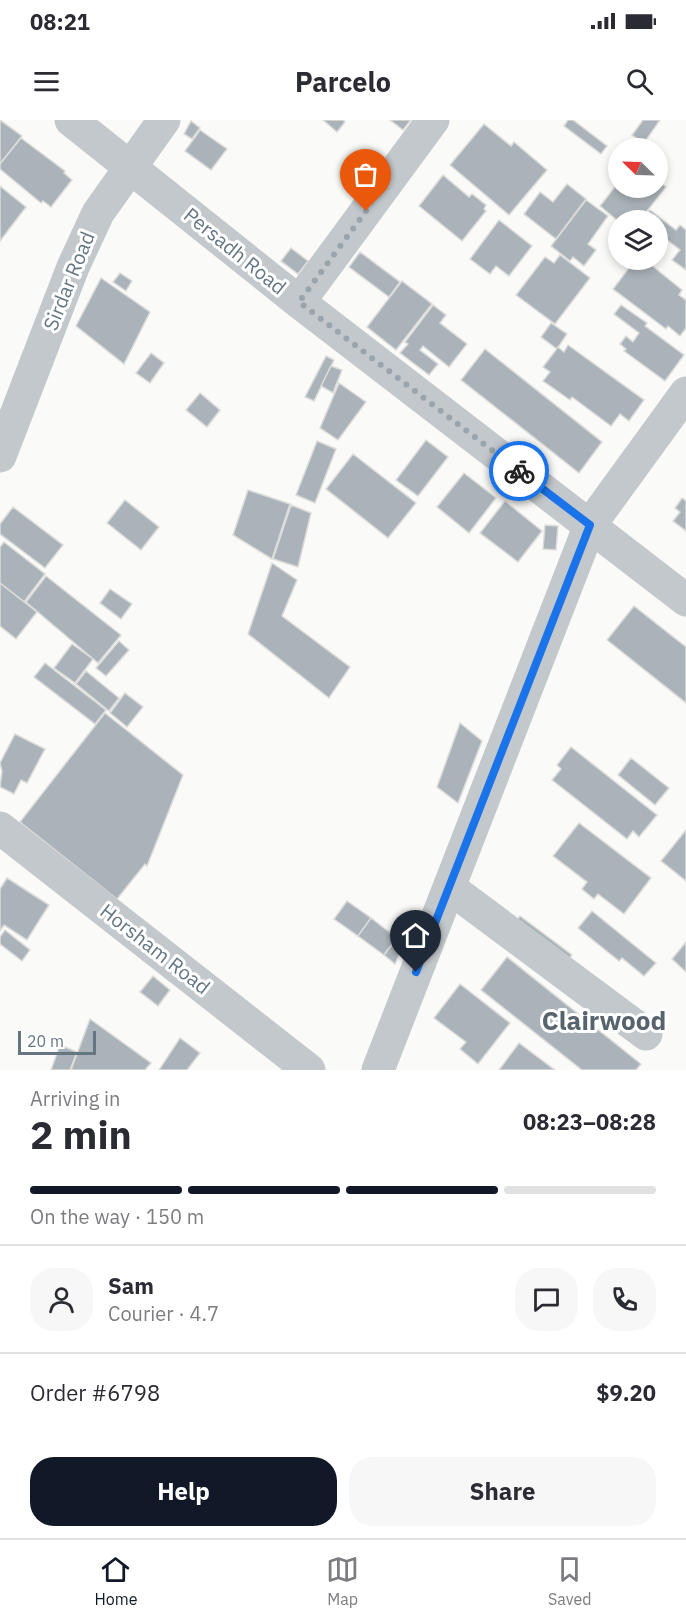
<!DOCTYPE html>
<html lang="en">
<head>
<meta charset="utf-8">
<style>
	body { margin:0; font-family:"IBM Plex Sans",sans-serif; background:#f7f7f7; color:#2b2b33; height:100vh; display:flex; flex-direction:column; font-size:22px; white-space:nowrap }
	* { box-sizing:border-box; margin:0 }
	p { font-size:20px; color:#7c7c81 }
	.icon { flex:none; width:33px; height:33px; fill:none; stroke:currentColor; stroke-width:2; stroke-linecap:round; stroke-linejoin:round }
	.map { position:relative; height:950px; overflow:hidden }
	.details { display:flex; flex-direction:column; background:#fff; flex:1 }
	.details>* { flex:none }
	.needle { width:39px; rotate:293deg }
	.controls { position:absolute; left:608px; top:18px; display:grid; gap:12px }
	.controls a { display:grid; place-items:center; width:60px; height:60px; border-radius:50%; background:#fff; box-shadow:0 3px 9px #0003; font-size:30px }
	.scale { position:absolute; left:18px; bottom:15px; width:78px; box-sizing:border-box; padding-left:6px; border:3px solid #657683; border-top:0; font-size:16px; line-height:21px; white-space:nowrap; color:#657683; -webkit-text-stroke:4px #fff; paint-order:stroke }
	.pin { position:absolute; display:grid; place-items:center; width:51px; height:51px; color:#fff; margin:-62px -26px; border-radius:50% 50% 50% 0; rotate:-45deg; box-shadow:0 0 6px #0007 }
	.pin .icon { rotate:45deg }
	.courier { position:absolute; display:grid; place-items:center; width:60px; height:60px; margin:-30px; border:4px solid #1a73e8; border-radius:50%; background:#fff; color:#222; box-shadow:0 2px 8px #0007 }
	.summary em { font-style:normal; font-weight:700 }
	.summary div { display:flex; flex-direction:column-reverse }
	.summary { display:flex; align-items:center; justify-content:space-between; height:102px; padding:0 30px }
	h1 { font-size:39px; font-weight:700; line-height:45px }
	.bar { display:grid; grid-template-columns:repeat(4,1fr); gap:9px 6px; align-content:center; height:72px; padding:0 30px }
	.bar i { height:8px; border-radius:4px; background:#e1e1e2 }
	.bar .active { background:#111827 }
	.bar p { grid-column:span 4 }
	.line { display:flex; align-items:center; gap:15px; padding:0 30px; border-top:2px solid #e1e1e2 }
	.line div { flex:1 }
	.round { display:grid; place-items:center; flex:none; width:63px; height:63px; border-radius:24px; background:#f7f7f7 }
	.primary-button { display:flex; gap:12px; margin-top:auto; padding:12px 30px }
	.primary-button a { flex:1; height:69px; border-radius:24px; background:#111827; color:#fff; font-size:24px; font-weight:700; line-height:69px; text-align:center }
	.primary-button a+a { background:#f7f7f7; color:#2b2b33 }
	.status { display:flex; justify-content:space-between; align-items:center; height:42px; padding:0 30px; background:#fff; direction:ltr }
	.status svg { height:16px; fill:currentColor }
	header { display:flex; justify-content:space-between; align-items:center; height:78px; padding:0 30px; background:#fff; font-size:27px; font-weight:700 }
	.menu { display:flex; justify-content:space-around; align-items:center; height:84px; border-top:2px solid #e1e1e2; background:#fff; font-size:16px; color:#7c7c81 }
	.menu a { display:grid; justify-items:center; gap:3px }
	.menu .active { color:#111827 }
	.map>svg:first-child { display:block }
	.building { fill:#aab3b9; stroke:#dcdcda; stroke-width:1.5 }
	.lines { fill:none; stroke-linecap:round; stroke-linejoin:round }
	.minor { stroke:#c3c8cc; stroke-width:33 }
	.done { stroke:#99a4ac; stroke-width:6; stroke-dasharray:0 10.8 }
	.route { stroke:#1a73e8; stroke-width:8 }
	.labels { text-anchor:middle; stroke-width:6; stroke-linejoin:round; paint-order:stroke }
	.street-label { font-size:20px; fill:#657683; stroke:#fff }
	.district-label { font-size:26px; font-weight:bold; fill:#57646e; stroke:#fff }
</style>
</head>
<body>
<div class="status"><b>08:21</b><svg viewBox="0 0 49 12"><path d="M0 12V9h3v3zM5 12V6h3v6zM10 12V3h3v9zM15 12V0h3v12zM26 1h20v11H26zM47 4h2v5h-2z"/></svg></div>
<header><svg class="icon" aria-label="menu" viewBox="0 0 24 24"><path d="M4 6h16M4 12h16M4 18h16"/></svg>Parcelo<svg class="icon" aria-label="search" viewBox="0 0 24 24"><circle cx="10" cy="10" r="6"/><path d="M15 15l6 6"/></svg></header>
<div class="map">
<svg width="686" height="950" viewBox="0 0 686 950">
	<rect width="100%" height="100%" fill="#fafaf8"/>
	<!-- building -->
	<g class="building">
		<path d="M0 0 22 16 0 44Z"/>
		<path d="M323 0H343L345 2 337 12Z"/>
		<path d="M390 0H411L403 10Z"/>
		<path d="M568 0H573L607 26 601 34 564 6Z"/>
		<path d="M643 0H660L644 23 632 15Z"/>
		<path d="M191 1 200 8 192 19 184 14Z"/>
		<path d="M484 4 511 26 514 22 547 50 509 95 450 45Z"/>
		<path d="M200 10 227 29 211 50 185 31Z"/>
		<path d="M21 18 65 51 64 53 72 60 51 87 43 81 41 83 0 49V44Z"/>
		<path d="M347 45 365 60 359 68 340 53Z"/>
		<path d="M443 55 469 77 472 74 486 85 484 89 486 91 462 121 419 86Z"/>
		<path d="M657 60 666 67 640 100 618 101 600 86 618 63V68H657Z"/>
		<path d="M567 64 586 79 556 119 524 94 540 72 553 82Z"/>
		<path d="M0 66 26 87 0 121Z"/>
		<path d="M586 80 608 96 588 124 596 130 584 146 573 137 570 141 551 126Z"/>
		<path d="M650 90 676 110 680 105 686 110V150L672 140 680 130 662 116 657 123V100H641Z"/>
		<path d="M499 100 532 126 509 156 496 146 490 154 470 139Z"/>
		<path d="M291 128 308 141 298 154 281 141Z"/>
		<path d="M360 132 400 162 389 177 349 147Z"/>
		<path d="M560 135 590 158 555 204 516 175 545 137 554 143Z"/>
		<path d="M635 140H645L682 170 679 175 686 180V208L680 216 668 206 666 209 613 169Z"/>
		<path d="M120 153 132 161 126 171 113 162Z"/>
		<path d="M101 158 150 192 124 244 76 206Z"/>
		<path d="M402 161 432 184 396 230 367 207Z"/>
		<path d="M433 185 446 195 440 203 467 224 449 247 423 226 420 230 438 244 429 255 400 233 408 224 405 222Z"/>
		<path d="M621 185 647 203 645 206 684 235 665 261 624 231 626 229 620 224 626 216 633 222 639 213 614 194Z"/>
		<path d="M551 203 567 214 557 229 541 217Z"/>
		<path d="M568 225 644 280 629 301 620 294 611 306 572 277 570 280 543 261 550 252 543 247 558 227 564 232Z"/>
		<path d="M485 229 602 322 579 353 461 260Z"/>
		<path d="M151 233 164 243 150 263 136 253Z"/>
		<path d="M326 236 334 240 314 281 305 277Z"/>
		<path d="M331 246 342 250 333 273 321 266Z"/>
		<path d="M339 263 366 282 338 320 320 308Z"/>
		<path d="M200 273 220 290 207 307 186 290Z"/>
		<path d="M426 320 448 337 418 376 396 360Z"/>
		<path d="M317 321 336 329 315 383 296 375Z"/>
		<path d="M353 334 416 383 388 418 326 369Z"/>
		<path d="M464 353 496 378 469 413 437 387Z"/>
		<path d="M248 370 290 384 272 439 233 415Z"/>
		<path d="M682 378 686 381V411L673 401 680 392 675 388Z"/>
		<path d="M125 380 159 407 141 430 107 403Z"/>
		<path d="M505 381 542 411 518 442 480 413Z"/>
		<path d="M291 385 311 393 298 447 273 439Z"/>
		<path d="M13 387 63 425 45 448 0 414V404Z"/>
		<path d="M545 405 558 406 556 430 543 429Z"/>
		<path d="M4 422 45 454 24 482 0 463V427Z"/>
		<path d="M272 443 297 460 282 496 350 547 329 578 248 514Z"/>
		<path d="M46 456 121 515 98 543 26 482Z"/>
		<path d="M0 463 37 492 16 519 0 506Z"/>
		<path d="M110 469 132 484 121 499 100 483Z"/>
		<path d="M634 486 686 527V583L607 520Z"/>
		<path d="M119 521 129 530 106 556 96 548Z"/>
		<path d="M72 524 93 539 75 563 54 548Z"/>
		<path d="M45 543 106 590 95 604 34 557Z"/>
		<path d="M86 551 119 578 109 591 76 564Z"/>
		<path d="M125 573 143 587 127 607 110 593Z"/>
		<path d="M105 593 183 655 147 746 145 744 117 779 20 702Z"/>
		<path d="M460 603 482 621 458 683 437 667Z"/>
		<path d="M15 614 45 629 27 663 21 660 14 674 0 667 2 651 0 643Z"/>
		<path d="M571 627 657 695 639 717 633 711 627 719 552 660 561 649 557 645Z"/>
		<path d="M631 638 669 668 655 685 618 655Z"/>
		<path d="M579 703 651 758 624 794 598 774 594 779 582 769 587 762 553 736Z"/>
		<path d="M686 710V761L661 741Z"/>
		<path d="M7 758 49 785 27 820 4 805 0 811V769Z"/>
		<path d="M347 781 371 798 358 816 334 799Z"/>
		<path d="M592 791 656 843 644 856 622 838 619 841 578 808Z"/>
		<path d="M520 796 572 835 560 850 510 809Z"/>
		<path d="M371 798 397 818 384 835 358 816Z"/>
		<path d="M5 810 30 830 22 841 0 824V817Z"/>
		<path d="M397 818 404 823 395 844 384 835Z"/>
		<path d="M686 822V852L672 839Z"/>
		<path d="M507 837 641 944 636 950H582L481 870Z"/>
		<path d="M153 856 170 870 158 886 140 872Z"/>
		<path d="M460 864 510 903 478 944 460 929 466 922 434 898Z"/>
		<path d="M90 899 151 943 145 950H71Z"/>
		<path d="M180 918 200 933 187 950H159Z"/>
		<path d="M519 923 555 950H499Z"/>
		<path d="M60 925 77 932 70 950H51Z"/>
	</g>
	<g class="lines">
		<!-- minor -->
		<g class="minor">
			<path d="M71 0 299 182 686 480"/>
			<path d="M299 182 433 0"/>
			<path d="M0 336 73 147 98 93 164 0"/>
			<path d="M0 708 309 950"/>
			<path d="M450 768 646 914"/>
			<path d="M378 950 590 405 686 273"/>
		</g>
	</g>
	<g class="lines">
		<!-- done -->
		<path class="done" d="M366 91 299 182 519 351"/>
		<!-- route -->
		<path class="route" d="M416 852 590 405 519 351"/>
	</g>
	<g class="labels">
		<!-- street labels -->
		<g class="street-label">
			<text transform="translate(235 131) rotate(39)" y="7">Persadh Road</text>
			<text transform="translate(69 161) rotate(-68)" y="7">Sirdar Road</text>
			<text transform="translate(155 829) rotate(38)" y="7">Horsham Road</text>
		</g>
		<!-- district labels -->
		<g class="district-label">
			<text x="604" y="910">Clairwood</text>
		</g>
	</g>
</svg>
<div class="controls">
<a><svg class="needle" viewBox="-14 -14 28 28"><path d="M0-13l5 13h-10z" fill="#e53935"/><path d="M0 13l5-13h-10z" fill="#7c7c81"/></svg></a>
<a><svg class="icon" aria-label="layers" viewBox="0 0 24 24"><path d="M12 4l9 5-9 5-9-5zM3 14l9 5 9-5"/></svg></a>
</div>
<div class="scale">20 m</div>
<div class="pin" style="left:366px;top:91px;background:#ea580c"><svg class="icon" aria-label="bag" viewBox="0 0 24 24"><path d="M5 8h14l-1 12H6zM9 8a3 3 0 0 1 6 0"/></svg></div>
<div class="pin" style="left:416px;top:852px;background:#1f2937"><svg class="icon" aria-label="home" viewBox="0 0 24 24"><path d="M3 11l9-7 9 7M6 9v11h12V9"/></svg></div>
<div class="courier" style="left:519px;top:351px"><svg class="icon" aria-label="bike" viewBox="0 0 24 24"><circle cx="6" cy="16" r="4"/><circle cx="18" cy="16" r="4"/><path d="M6 16l4-8h5l3 8M10 8l3 8H6M13 5h3"/></svg></div>
</div>
<section class="details">
<div class="summary"><div><h1>2 min</h1><p>Arriving in</p></div><em>08:23–08:28</em></div>
<div class="bar"><i class="active"></i><i class="active"></i><i class="active"></i><i></i><p>On the way · 150 m</p></div>
<div class="line" style="height:108px"><a class="round"><svg class="icon" aria-label="person" viewBox="0 0 24 24"><circle cx="12" cy="8" r="4"/><path d="M4 21q1-7 8-7t8 7"/></svg></a><div><b>Sam</b><p>Courier · 4.7</p></div><a class="round"><svg class="icon" aria-label="chat" viewBox="0 0 24 24"><path d="M4 5h16v11H9l-5 4z"/></svg></a><a class="round"><svg class="icon" aria-label="phone" viewBox="0 0 24 24"><path d="M5 4h4l2 5-3 2q2 4 5 5l2-3 5 2v4C11 20 4 13 5 4z"/></svg></a></div>
<div class="line" style="height:78px"><div>Order #6798</div><b>$9.20</b></div>
<div class="primary-button"><a>Help</a><a>Share</a></div>
</section>
<nav class="menu">
<a class="active"><svg class="icon" aria-label="home" viewBox="0 0 24 24"><path d="M3 11l9-7 9 7M6 9v11h12V9"/></svg>Home</a>
<a><svg class="icon" aria-label="map" viewBox="0 0 24 24"><path d="M3 6l6-2 6 2 6-2v14l-6 2-6-2-6 2zM9 4v14M15 6v14"/></svg>Map</a>
<a><svg class="icon" aria-label="saved" viewBox="0 0 24 24"><path d="M7 4h10v16l-5-4-5 4z"/></svg>Saved</a>
</nav>
</body>
</html>
